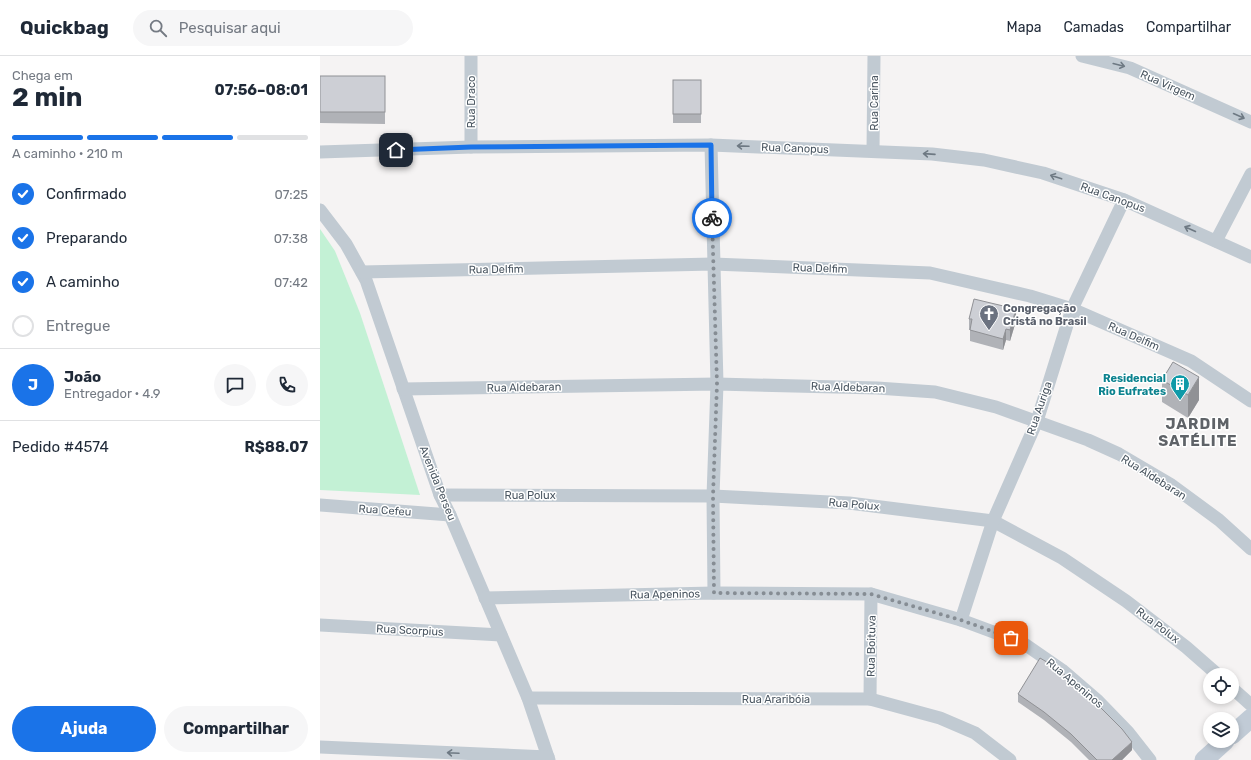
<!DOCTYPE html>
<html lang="pt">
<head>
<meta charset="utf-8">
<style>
	body { margin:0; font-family:Rubik,sans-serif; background:#f6f6f7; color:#1f2937; height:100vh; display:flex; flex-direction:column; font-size:15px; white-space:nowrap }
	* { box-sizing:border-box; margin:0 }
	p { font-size:13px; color:#747a83 }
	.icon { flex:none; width:22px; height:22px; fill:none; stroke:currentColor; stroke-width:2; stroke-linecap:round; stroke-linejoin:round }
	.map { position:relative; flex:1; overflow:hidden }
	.details { display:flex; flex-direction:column; background:#fff; width:320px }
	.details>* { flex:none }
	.tools { position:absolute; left:883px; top:612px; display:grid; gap:8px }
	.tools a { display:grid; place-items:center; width:36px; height:36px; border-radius:50%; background:#fff; box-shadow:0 2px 6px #0003; font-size:20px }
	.pin { position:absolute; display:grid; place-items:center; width:34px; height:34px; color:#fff; margin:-17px; border-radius:8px; box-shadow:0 2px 6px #0006 }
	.courier { position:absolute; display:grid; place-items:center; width:40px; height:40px; margin:-20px; border:3px solid #1a73e8; border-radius:50%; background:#fff; color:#222; box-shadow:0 1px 5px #0007 }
	.headline em { font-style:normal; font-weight:700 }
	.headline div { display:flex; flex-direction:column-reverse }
	.headline { display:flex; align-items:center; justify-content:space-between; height:68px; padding:0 12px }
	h1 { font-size:26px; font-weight:700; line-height:30px }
	.bar { display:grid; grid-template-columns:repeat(4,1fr); gap:6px 4px; align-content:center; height:48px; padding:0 12px }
	.bar i { height:5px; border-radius:3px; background:#e0e1e3 }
	.bar .selected { background:#1a73e8 }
	.bar p { grid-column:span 4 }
	.line { display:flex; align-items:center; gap:10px; padding:0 12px; border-top:1px solid #e0e1e3 }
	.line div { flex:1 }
	.round { display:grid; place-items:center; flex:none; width:42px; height:42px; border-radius:21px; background:#f6f6f7 }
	ol { padding:0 12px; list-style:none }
	li { display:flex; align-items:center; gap:12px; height:44px }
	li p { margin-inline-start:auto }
	li .icon { padding:4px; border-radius:50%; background:#1a73e8; color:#fff; stroke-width:4 }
	li:last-child { color:#747a83 }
	li i { width:22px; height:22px; border:2px solid #e0e1e3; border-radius:50% }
	.primary-button { display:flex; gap:8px; margin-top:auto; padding:8px 12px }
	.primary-button a { flex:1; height:46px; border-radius:24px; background:#1a73e8; color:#fff; font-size:16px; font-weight:700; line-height:46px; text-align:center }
	.primary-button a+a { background:#f6f6f7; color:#1f2937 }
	header { display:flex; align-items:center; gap:24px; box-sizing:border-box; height:56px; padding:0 20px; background:#fff; border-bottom:1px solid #e0e1e3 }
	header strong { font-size:19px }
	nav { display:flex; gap:22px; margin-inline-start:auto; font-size:14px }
	.search { width:280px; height:36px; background:#f6f6f7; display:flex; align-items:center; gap:10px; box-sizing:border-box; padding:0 14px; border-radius:22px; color:#747a83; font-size:15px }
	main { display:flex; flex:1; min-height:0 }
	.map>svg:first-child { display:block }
	.green { fill:#c3f1d5 }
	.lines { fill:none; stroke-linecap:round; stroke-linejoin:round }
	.street { stroke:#c1cad2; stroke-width:13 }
	.secondary { stroke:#c1cbd6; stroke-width:19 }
	.wall { fill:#b0b2b7 }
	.shaded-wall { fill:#909195 }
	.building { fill:#cdcfd5; stroke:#909195 }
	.oneway { stroke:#6e7983 }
	.done { stroke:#868d94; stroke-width:4; stroke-dasharray:0 7.2 }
	.route { stroke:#1a73e8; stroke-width:5 }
	.labels { text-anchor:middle; stroke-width:3; stroke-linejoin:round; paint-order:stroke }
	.street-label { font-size:11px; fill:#4a5661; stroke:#fff }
	.worship-label { font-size:11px; font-weight:bold; fill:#5b616d; stroke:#fff; text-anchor:start }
	.culture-label { font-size:11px; font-weight:bold; fill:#0d838f; stroke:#fff; text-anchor:end }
	.district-label { font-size:15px; font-weight:bold; letter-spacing:1px; fill:#5f6368; stroke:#fff }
</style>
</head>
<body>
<header>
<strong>Quickbag</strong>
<div class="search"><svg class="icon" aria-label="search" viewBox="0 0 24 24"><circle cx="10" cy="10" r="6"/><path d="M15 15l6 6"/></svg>Pesquisar aqui</div>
<nav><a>Mapa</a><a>Camadas</a><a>Compartilhar</a></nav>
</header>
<main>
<section class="details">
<div class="headline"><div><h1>2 min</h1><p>Chega em</p></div><em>07:56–08:01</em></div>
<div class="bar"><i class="selected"></i><i class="selected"></i><i class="selected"></i><i></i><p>A caminho · 210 m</p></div>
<ol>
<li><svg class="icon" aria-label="check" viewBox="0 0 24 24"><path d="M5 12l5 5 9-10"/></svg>Confirmado<p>07:25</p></li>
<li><svg class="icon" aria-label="check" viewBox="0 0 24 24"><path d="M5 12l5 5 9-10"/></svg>Preparando<p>07:38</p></li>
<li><svg class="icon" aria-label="check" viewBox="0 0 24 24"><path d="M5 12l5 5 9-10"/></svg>A caminho<p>07:42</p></li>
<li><i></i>Entregue</li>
</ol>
<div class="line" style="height:72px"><b class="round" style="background:#1a73e8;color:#fff">J</b><div><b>João</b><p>Entregador · 4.9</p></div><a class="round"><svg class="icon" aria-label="chat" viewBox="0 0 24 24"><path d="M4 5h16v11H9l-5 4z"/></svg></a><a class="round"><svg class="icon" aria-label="phone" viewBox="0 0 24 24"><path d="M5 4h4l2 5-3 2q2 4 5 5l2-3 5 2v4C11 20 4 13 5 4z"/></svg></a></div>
<div class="line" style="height:52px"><div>Pedido #4574</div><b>R$88.07</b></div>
<div class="primary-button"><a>Ajuda</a><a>Compartilhar</a></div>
</section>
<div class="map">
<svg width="931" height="704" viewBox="0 0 931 704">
	<rect width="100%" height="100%" fill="#f5f3f3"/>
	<!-- green -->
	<path class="green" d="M0 173 15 195 40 257 100 439 0 434Z"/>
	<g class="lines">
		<!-- street -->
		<g class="street">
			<path d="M762 0 810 12 931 66"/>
			<path d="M391 89 397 328 393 440 394 537"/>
			<path d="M151 91V0"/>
			<path d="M553 95 554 0"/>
			<path d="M0 96 151 91 391 89 612 98 664 104 723 117 804 144 931 201"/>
			<path d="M0 154 26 188 46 224 120 439 130 459 208 642 229 704"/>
			<path d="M896 185 931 118"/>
			<path d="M42 216 393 208 610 217 710 240 752 253 871 305 931 345"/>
			<path d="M83 333 397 328 557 332 615 336 676 351 768 384 799 398 850 428 899 464 931 493"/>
			<path d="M120 439 393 440 529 447 673 465 742 502 806 545 866 591 898 619"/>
			<path d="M0 449 130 459"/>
			<path d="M165 542 394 537 551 538 641 564 703 587 742 614 778 645 808 676 830 704"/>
			<path d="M641 564 673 465 717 365 752 253 804 144"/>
			<path d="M0 569 181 579"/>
			<path d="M912 632 931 649"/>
			<path d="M208 642 550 643 620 662 655 677 690 704"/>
			<path d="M550 643 551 538"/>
			<path d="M0 691 228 701"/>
		</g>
		<!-- secondary -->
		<g class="secondary">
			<path d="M912 679 931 662"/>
			<path d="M884 704 905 685"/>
		</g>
	</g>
	<!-- wall -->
	<g class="wall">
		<path d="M0 20H65V68L0 67Z"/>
		<rect x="353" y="24" width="28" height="43"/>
		<path d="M649 263 696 265 690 285 686 284 683 294 650 285V274H649Z"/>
		<path d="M842 324 879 344 868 362 842 346Z"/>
		<path d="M698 638 812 694 802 704H769L751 686 724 664 698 646Z"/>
	</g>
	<!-- shaded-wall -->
	<g class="shaded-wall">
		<path d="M696 253V265L690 285V274Z"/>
		<path d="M686 273V284L683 294V283Z"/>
		<path d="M879 321V344L868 362V339Z"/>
		<path d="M812 686V694L802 704H792Z"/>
	</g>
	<!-- building -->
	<g class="building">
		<rect x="0" y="20" width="65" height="36"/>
		<rect x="353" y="24" width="28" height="34"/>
		<path d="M654 243 696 253 690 274 686 273 683 283 650 274 652 263H649Z"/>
		<path d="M853 306 879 321 868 339 842 324Z"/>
		<path d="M720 602 737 612 772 643 802 673 812 686 792 704H777L751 678 724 656 698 638Z"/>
	</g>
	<!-- one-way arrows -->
	<defs><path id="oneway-shaft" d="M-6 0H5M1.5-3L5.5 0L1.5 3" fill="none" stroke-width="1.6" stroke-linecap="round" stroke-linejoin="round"/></defs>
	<g class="oneway">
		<use href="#oneway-shaft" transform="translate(799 9) rotate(14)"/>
		<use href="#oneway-shaft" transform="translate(919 60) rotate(24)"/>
		<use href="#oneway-shaft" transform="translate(423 90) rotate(-178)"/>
		<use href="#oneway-shaft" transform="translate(609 98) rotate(-176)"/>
		<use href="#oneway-shaft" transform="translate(736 121) rotate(-162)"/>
		<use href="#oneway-shaft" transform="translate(870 173) rotate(-156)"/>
		<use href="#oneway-shaft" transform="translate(133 697) rotate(-177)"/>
	</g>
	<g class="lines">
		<!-- done -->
		<path class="done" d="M392 162 397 328 393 440 394 537 551 538 641 564 691 582"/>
		<!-- route -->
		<path class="route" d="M76 94 151 91 391 89 392 162"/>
	</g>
	<!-- icons -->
	<defs>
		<g id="church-pin" transform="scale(1)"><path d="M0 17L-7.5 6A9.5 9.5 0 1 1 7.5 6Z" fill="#6b7280" stroke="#fff"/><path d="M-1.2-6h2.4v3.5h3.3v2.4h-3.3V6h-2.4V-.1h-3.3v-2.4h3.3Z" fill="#fff"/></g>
		<g id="building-pin" transform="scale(1)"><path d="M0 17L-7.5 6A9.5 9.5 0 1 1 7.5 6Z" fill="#0f9aa8" stroke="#fff"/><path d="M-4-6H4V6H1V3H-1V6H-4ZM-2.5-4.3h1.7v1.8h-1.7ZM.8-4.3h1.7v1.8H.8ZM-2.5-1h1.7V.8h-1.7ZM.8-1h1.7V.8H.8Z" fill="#fff"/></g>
	</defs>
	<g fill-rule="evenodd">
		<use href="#church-pin" x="669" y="258"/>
		<use href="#building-pin" x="860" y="328"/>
	</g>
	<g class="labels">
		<!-- street labels -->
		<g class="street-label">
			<text transform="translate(848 29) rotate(24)" y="4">Rua Virgem</text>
			<text transform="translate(151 46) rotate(-90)" y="4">Rua Draco</text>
			<text transform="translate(554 47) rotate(-90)" y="4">Rua Carina</text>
			<text transform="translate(475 92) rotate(2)" y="4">Rua Canopus</text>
			<text transform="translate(793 141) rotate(20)" y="4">Rua Canopus</text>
			<text transform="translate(500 212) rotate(2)" y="4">Rua Delfim</text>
			<text transform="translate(176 213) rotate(-1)" y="4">Rua Delfim</text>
			<text transform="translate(814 280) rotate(24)" y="4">Rua Delfim</text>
			<text transform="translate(204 331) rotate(-1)" y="4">Rua Aldebaran</text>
			<text transform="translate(528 331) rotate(2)" y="4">Rua Aldebaran</text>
			<text transform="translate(719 352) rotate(-71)" y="4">Rua Auriga</text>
			<text transform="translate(834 421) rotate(32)" y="4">Rua Aldebaran</text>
			<text transform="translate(118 427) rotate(68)" y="4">Avenida Perseu</text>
			<text x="210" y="443">Rua Polux</text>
			<text transform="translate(534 448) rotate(5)" y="4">Rua Polux</text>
			<text transform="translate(65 454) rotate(4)" y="4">Rua Cefeu</text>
			<text transform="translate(345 538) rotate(-1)" y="4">Rua Apeninos</text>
			<text transform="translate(838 569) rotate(37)" y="4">Rua Polux</text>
			<text transform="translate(90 574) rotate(3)" y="4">Rua Scorpius</text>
			<text transform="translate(551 590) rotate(-89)" y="4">Rua Boituva</text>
			<text transform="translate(755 627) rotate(40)" y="4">Rua Apeninos</text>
			<text x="456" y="647">Rua Araribóia</text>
		</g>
		<!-- worship labels -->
		<g class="worship-label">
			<text x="683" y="256">Congregação<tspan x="683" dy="13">Cristã no Brasil</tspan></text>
		</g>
		<!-- culture labels -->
		<g class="culture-label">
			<text x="846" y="326">Residencial<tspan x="846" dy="13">Rio Eufrates</tspan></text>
		</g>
		<!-- district labels -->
		<g class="district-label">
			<text x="878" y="373">JARDIM<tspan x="878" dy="17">SATÉLITE</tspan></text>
		</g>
	</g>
</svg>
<div class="tools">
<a><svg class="icon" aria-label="locate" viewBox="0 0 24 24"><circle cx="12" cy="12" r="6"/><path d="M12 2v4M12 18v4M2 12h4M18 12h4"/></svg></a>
<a><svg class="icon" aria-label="layers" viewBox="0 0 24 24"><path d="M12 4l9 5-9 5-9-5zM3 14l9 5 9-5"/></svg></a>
</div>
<div class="pin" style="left:691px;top:582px;background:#ea580c"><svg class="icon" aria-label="bag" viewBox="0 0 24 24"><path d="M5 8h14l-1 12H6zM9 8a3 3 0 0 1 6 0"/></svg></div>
<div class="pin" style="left:76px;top:94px;background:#1f2937"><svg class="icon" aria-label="home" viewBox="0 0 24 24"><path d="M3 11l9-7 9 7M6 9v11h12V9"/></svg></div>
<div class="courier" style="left:392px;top:162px"><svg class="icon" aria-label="bike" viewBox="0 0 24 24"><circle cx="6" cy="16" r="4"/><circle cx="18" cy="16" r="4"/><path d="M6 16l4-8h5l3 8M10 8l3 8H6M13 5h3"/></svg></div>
</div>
</main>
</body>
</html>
